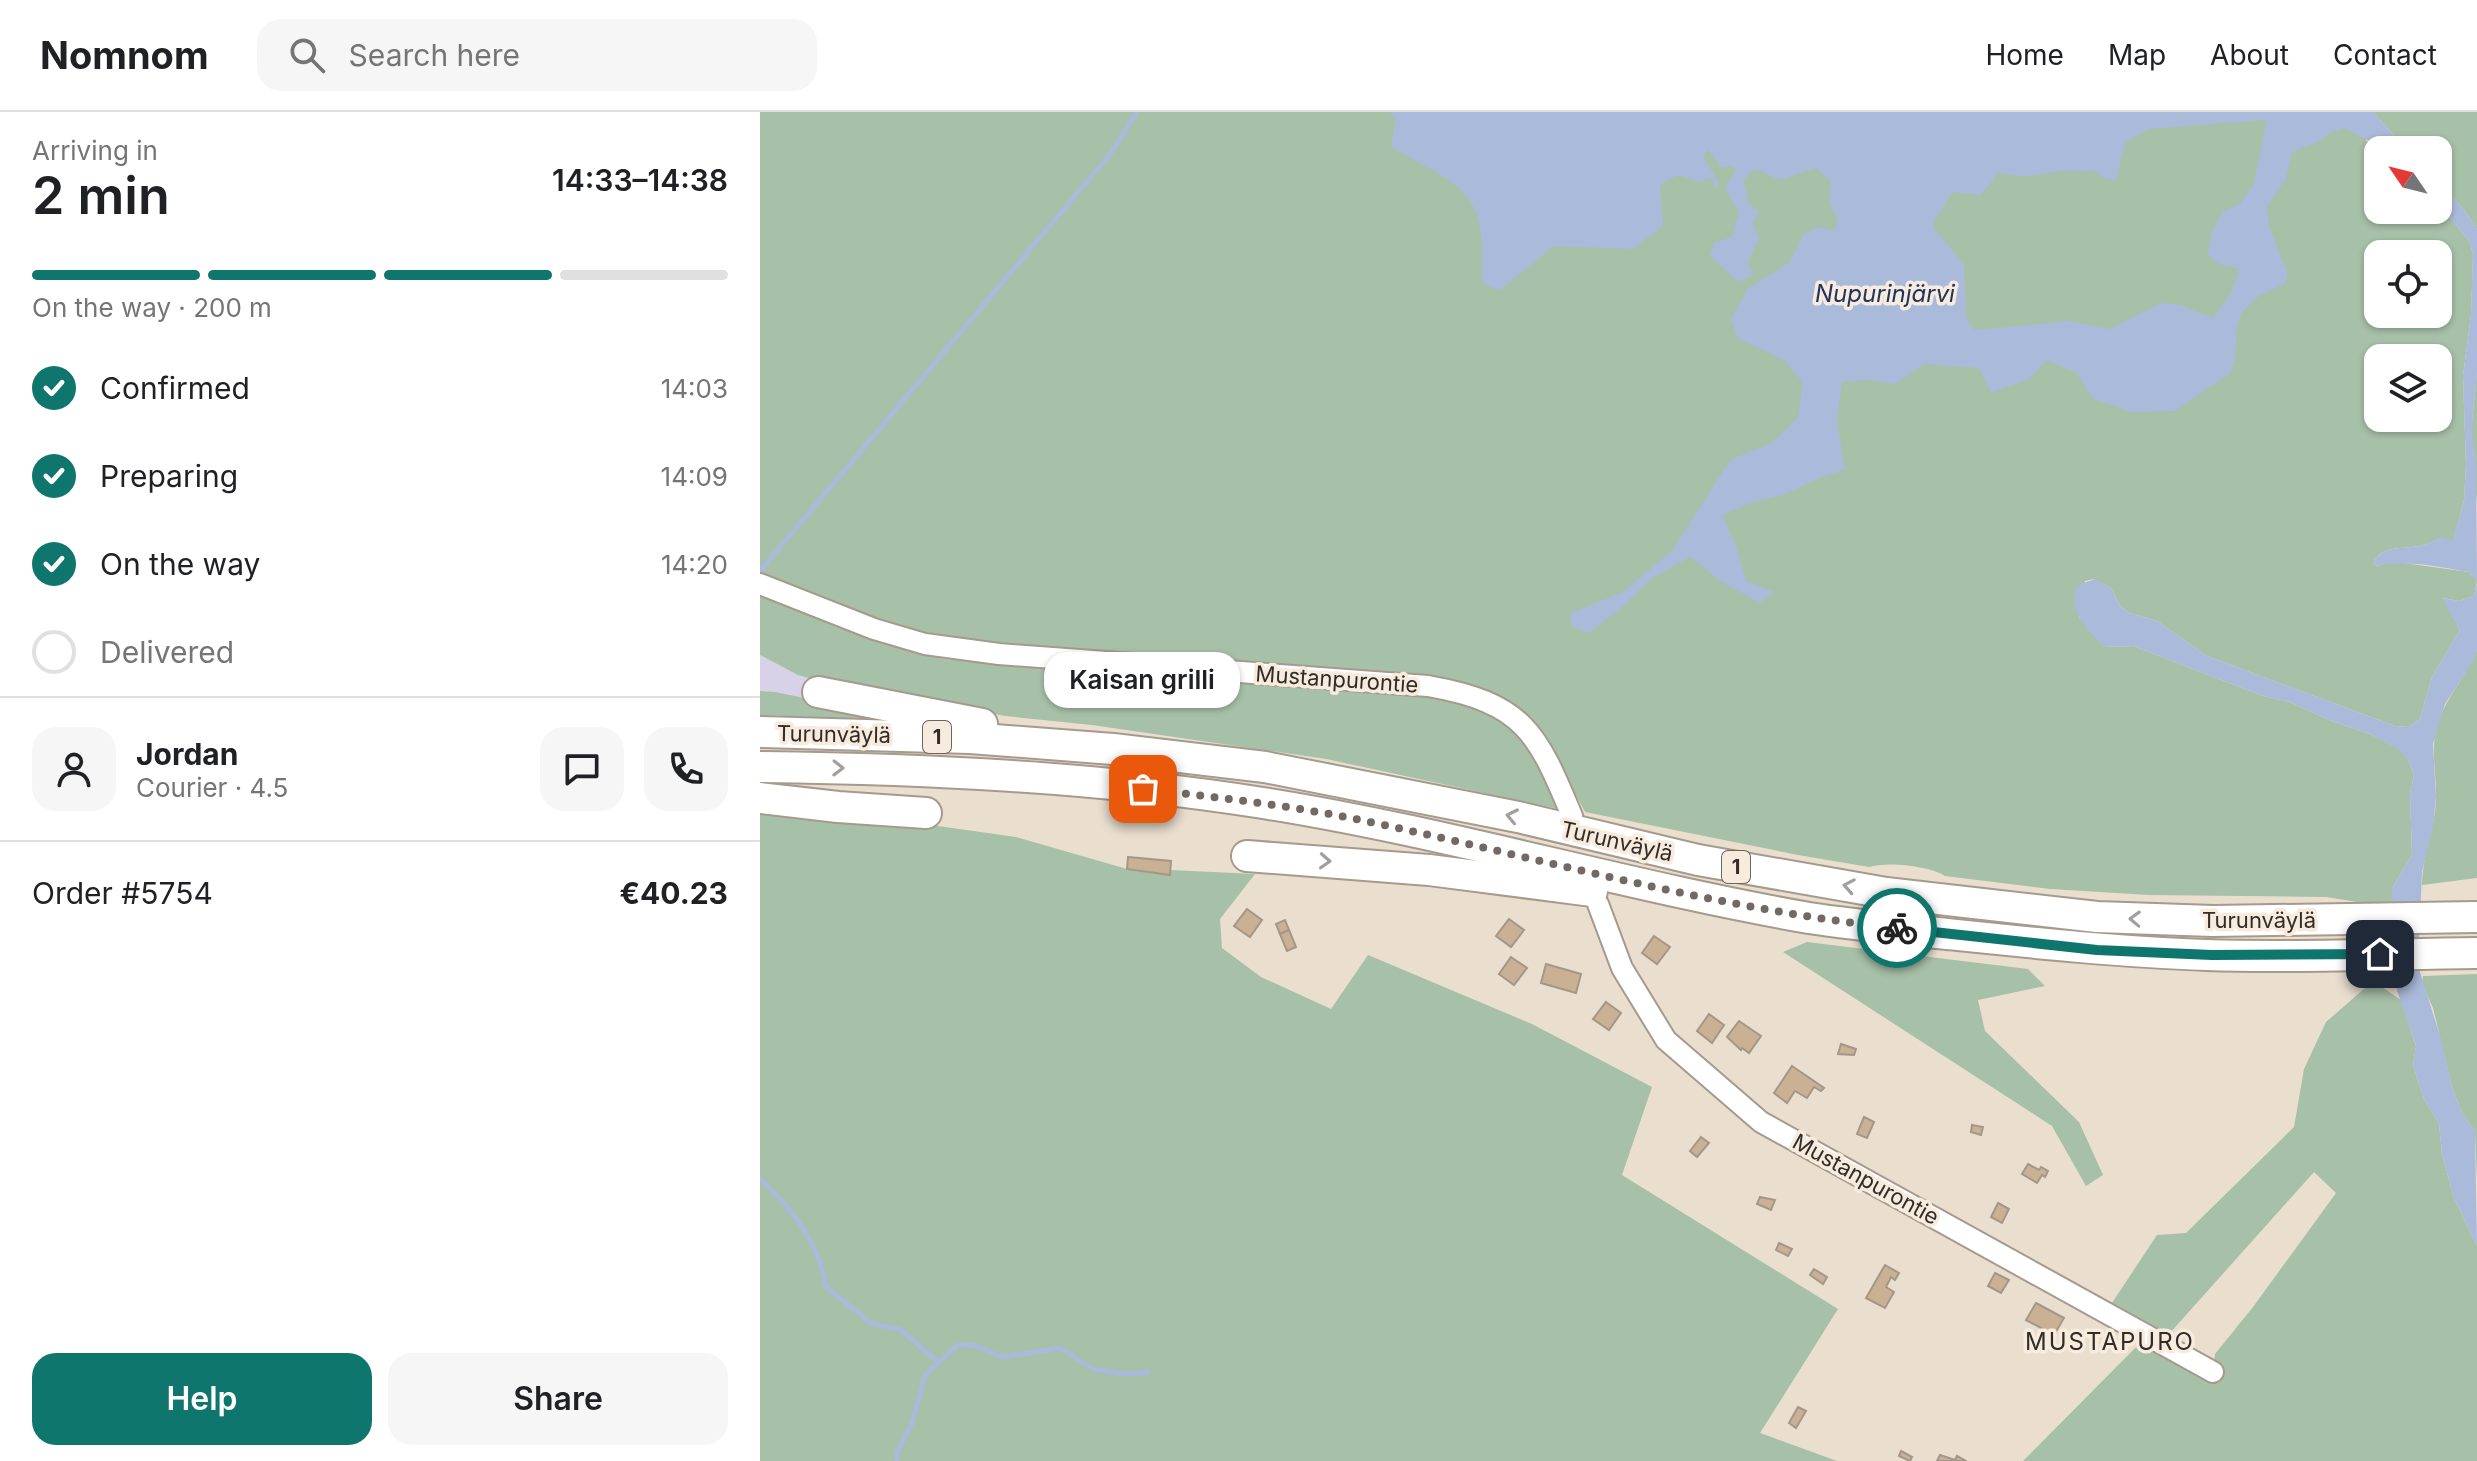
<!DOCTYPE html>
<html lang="en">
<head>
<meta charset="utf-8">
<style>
	body { margin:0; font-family:Inter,sans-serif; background:#f6f6f6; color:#202124; height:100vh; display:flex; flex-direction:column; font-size:30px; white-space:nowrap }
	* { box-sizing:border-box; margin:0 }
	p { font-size:26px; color:#757577 }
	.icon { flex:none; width:44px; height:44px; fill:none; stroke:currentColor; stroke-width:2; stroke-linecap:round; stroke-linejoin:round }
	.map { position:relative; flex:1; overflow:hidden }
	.drawer { display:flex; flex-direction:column; background:#fff; width:760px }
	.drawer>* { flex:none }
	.needle { width:52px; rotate:305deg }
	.controls { position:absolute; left:1604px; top:24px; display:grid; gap:16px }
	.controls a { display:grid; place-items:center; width:88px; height:88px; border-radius:16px; background:#fff; box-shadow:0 2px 6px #0004; font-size:40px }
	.pin { position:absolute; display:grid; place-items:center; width:68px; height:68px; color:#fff; margin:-34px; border-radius:16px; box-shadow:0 4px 12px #0006 }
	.courier { position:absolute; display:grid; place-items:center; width:80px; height:80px; margin:-40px; border:6px solid #0f766e; border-radius:50%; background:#fff; color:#222; box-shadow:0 2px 10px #0007 }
	.bubble { position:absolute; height:56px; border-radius:24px; background:#fff; box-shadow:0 2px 6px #0004; font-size:26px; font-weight:600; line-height:56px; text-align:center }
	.head em { font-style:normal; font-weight:600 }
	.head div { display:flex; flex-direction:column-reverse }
	.head { display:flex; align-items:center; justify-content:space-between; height:136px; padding:0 32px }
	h1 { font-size:52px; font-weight:600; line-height:60px }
	.bar { display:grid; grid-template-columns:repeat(4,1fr); gap:12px 8px; align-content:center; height:96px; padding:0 32px }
	.bar i { height:10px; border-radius:6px; background:#e0e0e0 }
	.bar .on { background:#0f766e }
	.bar p { grid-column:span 4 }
	.line { display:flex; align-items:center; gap:20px; padding:0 32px; border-top:2px solid #e0e0e0 }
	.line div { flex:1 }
	.round { display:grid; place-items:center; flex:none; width:84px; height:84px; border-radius:24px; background:#f6f6f6 }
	ol { padding:0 32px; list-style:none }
	li { display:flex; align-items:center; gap:24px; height:88px }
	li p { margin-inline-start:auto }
	li .icon { padding:8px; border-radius:50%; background:#0f766e; color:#fff; stroke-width:4 }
	li:last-child { color:#757577 }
	li i { width:44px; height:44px; border:4px solid #e0e0e0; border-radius:50% }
	.primary-button { display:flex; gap:16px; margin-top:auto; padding:16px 32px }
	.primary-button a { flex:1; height:92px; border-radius:24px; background:#0f766e; color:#fff; font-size:32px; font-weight:600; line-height:92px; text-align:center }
	.primary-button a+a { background:#f6f6f6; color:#202124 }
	header { display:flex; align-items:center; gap:48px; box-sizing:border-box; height:112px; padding:0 40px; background:#fff; border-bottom:2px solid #e0e0e0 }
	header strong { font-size:38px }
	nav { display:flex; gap:44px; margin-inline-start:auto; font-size:28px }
	.search { width:560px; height:72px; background:#f6f6f6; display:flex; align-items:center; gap:20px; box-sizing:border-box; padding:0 28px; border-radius:24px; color:#757577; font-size:30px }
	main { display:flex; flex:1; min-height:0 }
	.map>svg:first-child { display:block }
	.commercial { fill:#d7d2e8 }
	.green { fill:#a7c0a8; fill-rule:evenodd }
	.water { fill:#aabada; fill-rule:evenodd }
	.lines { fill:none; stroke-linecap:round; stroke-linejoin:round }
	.stream { stroke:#aabada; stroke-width:5 }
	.building { fill:#cab194; stroke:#a3978a; stroke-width:2 }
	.minor-casing { stroke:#a59a8c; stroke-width:24 }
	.highway-casing { stroke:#a59a8c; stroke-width:34 }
	.minor { stroke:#fff; stroke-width:20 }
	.highway { stroke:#fff; stroke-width:30 }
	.oneway { stroke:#a2a09e }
	.done { stroke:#726a62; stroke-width:8; stroke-dasharray:0 14.4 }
	.route { stroke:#0f766e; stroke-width:10 }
	.labels { text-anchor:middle; stroke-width:7; stroke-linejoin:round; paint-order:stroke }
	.shield { fill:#f7ebdd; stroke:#6c655e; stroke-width:2 }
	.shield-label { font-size:20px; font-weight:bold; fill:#312c27 }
	.street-label { font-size:22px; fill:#312c27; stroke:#f7ebdd }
	.water-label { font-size:24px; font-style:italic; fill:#20345e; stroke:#f7ebdd }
	.neighbourhood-label { font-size:24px; letter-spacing:2px; fill:#312c27; stroke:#f7ebdd }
</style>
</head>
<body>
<header>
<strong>Nomnom</strong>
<div class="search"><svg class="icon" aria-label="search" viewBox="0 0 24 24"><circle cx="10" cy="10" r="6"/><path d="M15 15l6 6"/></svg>Search here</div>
<nav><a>Home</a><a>Map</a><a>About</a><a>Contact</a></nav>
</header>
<main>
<section class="drawer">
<div class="head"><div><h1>2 min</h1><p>Arriving in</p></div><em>14:33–14:38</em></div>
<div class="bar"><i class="on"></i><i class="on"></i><i class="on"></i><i></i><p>On the way · 200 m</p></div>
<ol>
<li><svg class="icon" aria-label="check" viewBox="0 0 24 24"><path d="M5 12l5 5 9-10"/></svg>Confirmed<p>14:03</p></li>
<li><svg class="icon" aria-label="check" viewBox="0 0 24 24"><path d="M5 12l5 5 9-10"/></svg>Preparing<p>14:09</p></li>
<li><svg class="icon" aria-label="check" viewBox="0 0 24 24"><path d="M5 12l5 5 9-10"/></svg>On the way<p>14:20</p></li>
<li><i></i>Delivered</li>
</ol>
<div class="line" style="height:144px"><a class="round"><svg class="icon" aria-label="person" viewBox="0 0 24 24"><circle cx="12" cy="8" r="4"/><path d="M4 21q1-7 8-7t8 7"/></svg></a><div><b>Jordan</b><p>Courier · 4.5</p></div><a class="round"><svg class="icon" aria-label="chat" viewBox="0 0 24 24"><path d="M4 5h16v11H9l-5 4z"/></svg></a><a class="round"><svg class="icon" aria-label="phone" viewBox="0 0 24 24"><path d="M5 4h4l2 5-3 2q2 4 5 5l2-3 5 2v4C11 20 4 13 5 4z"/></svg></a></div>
<div class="line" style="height:104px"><div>Order #5754</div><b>€40.23</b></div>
<div class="primary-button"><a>Help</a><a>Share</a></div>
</section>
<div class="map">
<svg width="1717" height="1349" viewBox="0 0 1717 1349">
	<rect width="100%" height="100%" fill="#eadecf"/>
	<!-- commercial -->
	<path class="commercial" d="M0 543 38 563 62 570 55 588 0 579Z"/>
	<!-- green -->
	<g class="green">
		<path d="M0 0H649L841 43 1609 0 1606 29 1619 32 1625 38H1618V98H1678V91L1710 130 1713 143 1711 202 1703 264 1706 353 1704 388 1693 430 1681 426C1675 428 1669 432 1663 433 1646 438 1626 432 1614 448L1615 454 1637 450 1709 460 1717 469 1714 484 1699 489 1683 486 1700 518 1672 565 1660 607 1649 615 1635 614 1447 544 1397 509 1370 501 1360 494 1351 476 1334 467 1325 469 1319 505 1344 535 1373 534 1503 584 1530 590 1569 608 1610 622 1639 637 1648 647 1654 663 1650 682 1652 742 1632 777 1634 792H1610L1566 785 1389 783 1290 777 1185 764C1171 754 1126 749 1109 755L1038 743 825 700 803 659 751 596 437 547 195 527C126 517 64 488 0 462ZM1618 142H1678V202H1618ZM1618 246H1678V306H1618Z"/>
		<path d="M1613 0H1717V117L1705 99 1678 69V38H1647Z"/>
		<path d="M1717 259V390L1715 375 1716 346 1712 332V311Z"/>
		<path d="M0 480 136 533 184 547 619 579C718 589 764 596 799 697L566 647 332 613 245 604 62 570 38 563 0 543Z"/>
		<path d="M1717 538V766L1662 773C1662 744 1675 717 1676 688 1677 660 1669 636 1679 608 1688 583 1707 563 1717 538Z"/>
		<path d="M0 579 15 580 156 609 0 603Z"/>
		<path d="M0 696 100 703 256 725 367 757 409 763 410 758 495 762 460 807 462 836 501 865 571 897 608 843 772 912 892 975 862 1063 1078 1197 1000 1321 1077 1349H0Z"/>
		<path d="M1047 830 1268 857 1285 874 1218 888 1225 919 1319 1010 1343 1063 1326 1074 1292 1014 1023 840Z"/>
		<path d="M1717 862V1068L1715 1019 1702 1001 1692 975 1673 896 1662 872 1663 864Z"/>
		<path d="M1613 869 1641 888 1656 934 1653 953 1664 987 1679 1012 1682 1042 1694 1086 1717 1134V1349H1263L1389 1222 1453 1259 1455 1242 1493 1195 1576 1081 1554 1060 1409 1222 1352 1191 1397 1123 1426 1121 1534 1015 1544 957 1566 910Z"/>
	</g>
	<!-- water -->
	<g class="water">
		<path d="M630 0H1613L1647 38H1625C1621 35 1588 17 1583 16L1571 20 1558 30 1532 40 1526 67 1507 95 1509 114 1527 160 1526 171 1499 184 1482 200 1477 213 1475 247 1470 261 1415 299 1372 300 1333 287 1317 261 1287 248 1269 267 1231 281 1219 256 1164 252 1135 272 1111 268 1082 270 1077 309 1085 358 1059 366 1026 382 990 391 962 403 976 434 986 469 1014 480 1000 491 962 470 930 445 892 466 862 495 829 521 812 514 810 501 861 481 912 439 970 348 1013 330 1038 305 1043 271 1024 248 977 226 971 207 988 176 1030 150 1044 121 1059 115 1075 119 1077 106 1070 91V68L1056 56 1020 68 995 57 983 69 988 84 987 89 999 100 993 110 999 127 988 150 993 163 978 170 950 144 954 131 972 125 979 100 965 77 976 57 970 54 962 56 948 38 943 45 959 71 957 77 950 66 940 70 918 63 900 73 903 115 872 137 794 134 740 178 724 173C720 155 723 139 721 122 715 66 668 61 631 34L636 7ZM1507 8 1494 71 1480 92 1463 99 1452 119 1448 143 1459 152 1479 157 1471 181 1453 206 1420 193 1401 191 1349 217 1310 209 1215 218 1206 207 1204 153 1172 113 1192 80 1221 83 1239 60C1270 68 1274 62 1302 59 1314 57 1320 61 1334 58L1344 66 1356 68 1365 31 1388 17Z"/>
		<path d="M1678 69 1705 99 1717 117C1717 165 1717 213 1717 260 1715 289 1708 318 1716 346L1717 469 1709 460C1673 454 1650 448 1615 454L1614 448C1627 432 1646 438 1663 433 1669 432 1675 428 1681 425L1693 429 1704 388 1706 353 1703 264 1711 202 1713 143 1710 130 1678 91Z"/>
		<path d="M1335 467 1351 476 1360 494 1370 501 1397 509 1447 544 1635 614 1649 615 1660 607 1672 565 1700 518 1682 486 1699 489 1714 484 1717 471V538L1710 554 1685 592 1673 632 1676 685 1673 715 1662 760 1658 854 1681 927 1692 975 1702 1001 1715 1019 1717 1134 1694 1086 1682 1042 1679 1012 1664 987 1653 953 1656 933 1637 879 1639 800 1632 788V777L1652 742 1650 682 1654 663 1648 647 1638 637 1610 622 1569 608 1530 590 1503 584 1373 534 1344 535C1329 519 1305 497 1318 473Z"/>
	</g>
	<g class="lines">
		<!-- stream -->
		<g class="stream">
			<path d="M0 459 351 41 377 0"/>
			<path d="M0 1066C32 1098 59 1129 66 1175L111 1211 141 1218 177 1249"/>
			<path d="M137 1349V1340L152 1311 165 1263 198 1233H213L243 1245 300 1236 333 1257 366 1262 389 1260"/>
		</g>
	</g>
	<!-- building -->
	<g class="building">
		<path d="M368 745 411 749 410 763 367 757Z"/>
		<path d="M487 797 502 808 490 825 474 814Z"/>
		<path d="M749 807 764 818 751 835 736 824Z"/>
		<path d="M525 808 529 818 520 822 516 812Z"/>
		<path d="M529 818 536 835 527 839 520 822Z"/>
		<path d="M894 824 910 835 897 852 882 841Z"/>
		<path d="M751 845 767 856 754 873 739 862Z"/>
		<path d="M786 852 821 862 816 881 781 871Z"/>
		<path d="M846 890 861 901 849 918 833 907Z"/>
		<path d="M949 902 964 913 952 931 937 919Z"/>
		<path d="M979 909 1001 924 989 941 982 936 981 938 967 925Z"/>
		<path d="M1081 932 1096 937 1094 943 1078 942Z"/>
		<path d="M1032 954 1064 976 1061 979 1054 975 1047 986 1035 979 1027 991 1014 981Z"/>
		<path d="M1104 1005 1114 1010 1107 1026 1097 1022Z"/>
		<path d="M1212 1013 1223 1015 1221 1023 1211 1020Z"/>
		<path d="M941 1025 949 1031 937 1045 930 1039Z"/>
		<path d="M1268 1052 1279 1058 1281 1055 1288 1059 1285 1065 1282 1063 1277 1071 1262 1062Z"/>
		<path d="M1000 1085 1015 1088 1011 1098 997 1092Z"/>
		<path d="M1238 1091 1249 1097 1242 1111 1231 1105Z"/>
		<path d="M1019 1131 1032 1137 1028 1144 1016 1138Z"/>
		<path d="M1125 1153 1139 1161 1135 1168 1131 1165 1126 1175 1134 1180 1125 1196 1106 1186Z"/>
		<path d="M1054 1157 1067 1165 1063 1172 1050 1163Z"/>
		<path d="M1235 1161 1249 1168 1241 1181 1228 1174Z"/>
		<path d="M1276 1191 1304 1206 1294 1223 1266 1208Z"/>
		<path d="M1038 1295 1046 1299 1036 1316 1029 1311Z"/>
		<path d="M1141 1339 1152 1345 1150 1349 1139 1344Z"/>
		<path d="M1180 1343 1195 1348 1197 1344 1206 1349H1177Z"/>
	</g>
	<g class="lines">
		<!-- minor casing -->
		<g class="minor-casing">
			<g id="minor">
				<path d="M0 472 114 517 165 532 239 542 668 574C764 591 777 620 812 704"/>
				<path d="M838 792 862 856 906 928 1001 1010 1453 1260"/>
			</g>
		</g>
		<!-- highway casing -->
		<g class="highway-casing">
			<g id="highway">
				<path d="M58 580 222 612"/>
				<path d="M0 620 210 626 353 637 505 655 758 705 938 748 1126 781 1337 805 1453 809 1717 805"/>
				<path d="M0 655C167 657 338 665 503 691 687 720 865 774 1049 806 1094 813 1141 817 1187 822 1274 831 1360 840 1447 843 1537 846 1627 842 1717 841"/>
				<path d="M0 686 78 695 166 701"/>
				<path d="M487 744 669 758 832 779"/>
			</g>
		</g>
		<!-- minor -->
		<use href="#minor" class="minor"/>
		<!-- highway -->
		<use href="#highway" class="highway"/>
	</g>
	<!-- one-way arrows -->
	<defs><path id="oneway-chevron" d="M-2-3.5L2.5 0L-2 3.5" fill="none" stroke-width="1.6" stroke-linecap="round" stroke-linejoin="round" transform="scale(2)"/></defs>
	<g class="oneway">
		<use href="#oneway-chevron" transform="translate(78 656) rotate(1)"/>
		<use href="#oneway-chevron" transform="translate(752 704) rotate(-168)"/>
		<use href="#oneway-chevron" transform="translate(565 749) rotate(3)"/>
		<use href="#oneway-chevron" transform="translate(1089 774) rotate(-170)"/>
		<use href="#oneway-chevron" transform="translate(1375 807) rotate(-178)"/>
	</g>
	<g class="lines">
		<!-- done -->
		<path class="done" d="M383 677C463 686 544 695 624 713 794 750 963 798 1137 816"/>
		<!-- route -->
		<path class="route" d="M1137 816 1337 838 1452 843 1620 842"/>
	</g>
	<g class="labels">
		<!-- shield labels -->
		<g class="shield">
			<rect x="163" y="609" width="28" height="32" rx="6"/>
			<rect x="962" y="739" width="28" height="32" rx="6"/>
		</g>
		<g class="shield-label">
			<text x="177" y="632">1</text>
			<text x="976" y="762">1</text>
		</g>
		<!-- street labels -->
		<g class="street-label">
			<text transform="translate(577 567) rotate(4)" y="8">Mustanpurontie</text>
			<text transform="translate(74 622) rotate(1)" y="8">Turunväylä</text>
			<text transform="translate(857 729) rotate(13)" y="8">Turunväylä</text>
			<text x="1499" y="816">Turunväylä</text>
			<text transform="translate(1106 1067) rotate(29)" y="8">Mustanpurontie</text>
		</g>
		<!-- water labels -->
		<g class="water-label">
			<text x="1125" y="190">Nupurinjärvi</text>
		</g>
		<!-- neighbourhood labels -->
		<g class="neighbourhood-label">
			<text x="1350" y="1238">MUSTAPURO</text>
		</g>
	</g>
</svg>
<div class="controls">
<a><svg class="needle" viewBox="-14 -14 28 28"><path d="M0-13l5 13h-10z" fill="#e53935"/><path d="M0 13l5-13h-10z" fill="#757577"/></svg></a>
<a><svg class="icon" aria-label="locate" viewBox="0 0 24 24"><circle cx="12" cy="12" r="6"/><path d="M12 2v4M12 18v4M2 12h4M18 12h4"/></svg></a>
<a><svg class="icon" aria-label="layers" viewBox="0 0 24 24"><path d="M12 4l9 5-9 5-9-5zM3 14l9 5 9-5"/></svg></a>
</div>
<div class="pin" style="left:383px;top:677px;background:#ea580c"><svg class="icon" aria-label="bag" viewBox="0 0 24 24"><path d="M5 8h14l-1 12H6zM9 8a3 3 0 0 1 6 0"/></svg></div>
<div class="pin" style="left:1620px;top:842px;background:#1f2937"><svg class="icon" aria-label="home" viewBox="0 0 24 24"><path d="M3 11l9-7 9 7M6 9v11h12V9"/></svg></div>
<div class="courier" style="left:1137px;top:816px"><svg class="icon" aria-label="bike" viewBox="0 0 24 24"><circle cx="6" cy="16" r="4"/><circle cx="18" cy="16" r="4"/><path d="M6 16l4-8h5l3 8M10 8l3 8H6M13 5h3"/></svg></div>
<div class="bubble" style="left:284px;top:540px;width:196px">Kaisan grilli</div>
</div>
</main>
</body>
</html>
